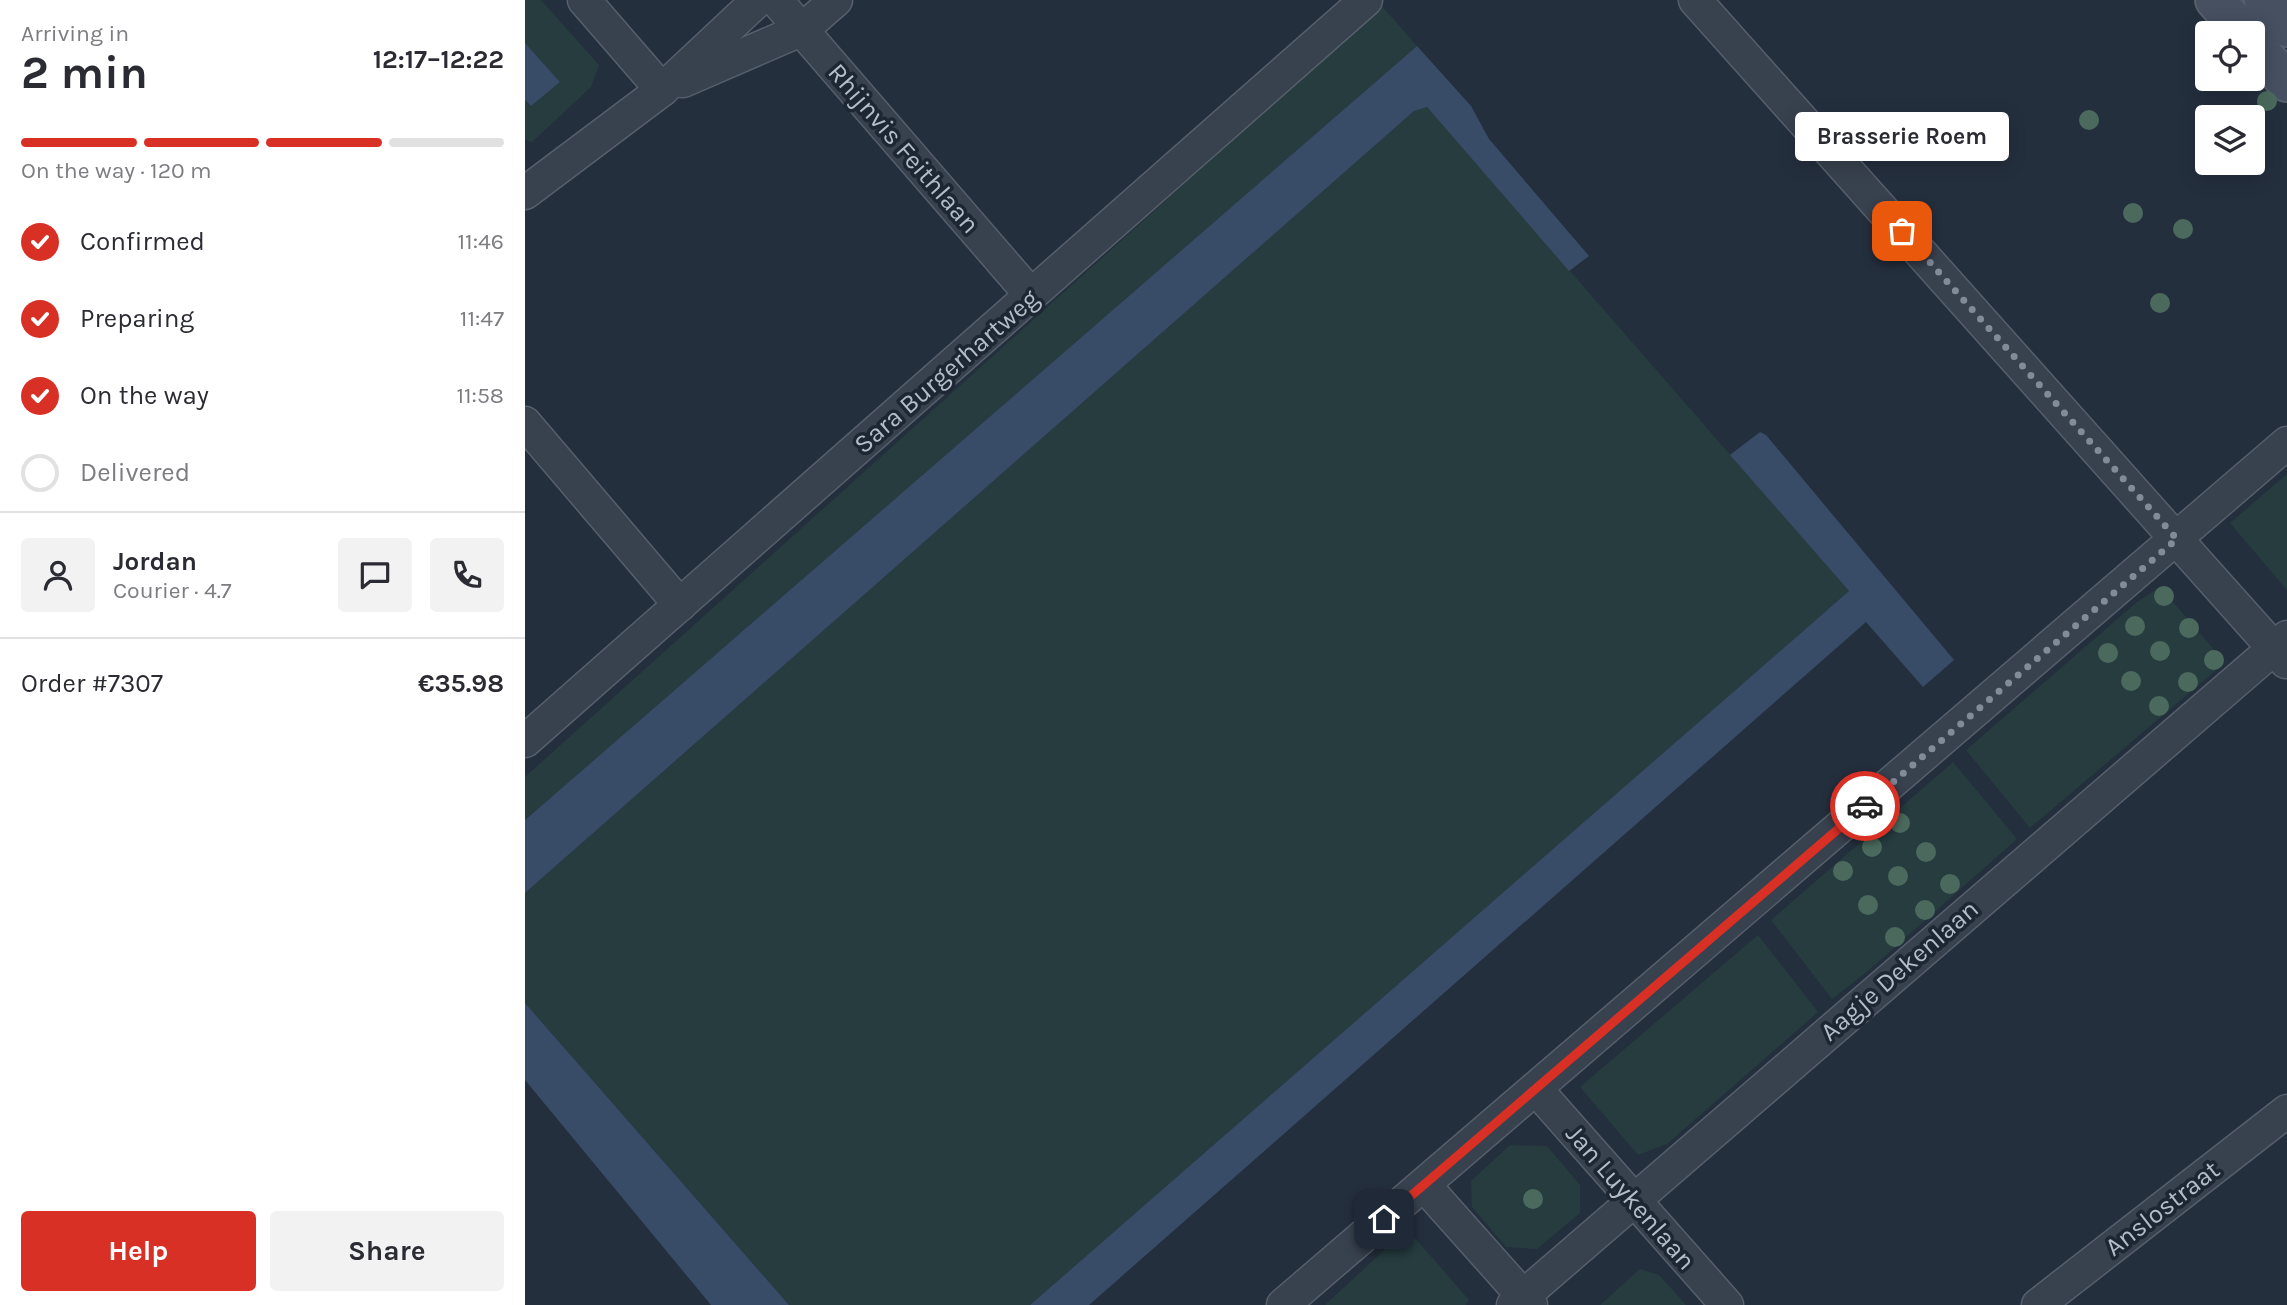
<!DOCTYPE html>
<html lang="en">
<head>
<meta charset="utf-8">
<style>
	body { margin:0; font-family:Karla,sans-serif; background:#f2f2f3; color:#2b2b33; height:100vh; display:flex; flex-direction:column; font-size:26px; white-space:nowrap }
	* { box-sizing:border-box; margin:0 }
	p { font-size:23px; color:#7c7c81 }
	.icon { flex:none; width:38px; height:38px; fill:none; stroke:currentColor; stroke-width:2; stroke-linecap:round; stroke-linejoin:round }
	.map { position:relative; flex:1; overflow:hidden }
	.side { display:flex; flex-direction:column; background:#fff; width:525px }
	.side>* { flex:none }
	.fabs { position:absolute; left:1670px; top:21px; display:grid; gap:14px }
	.fabs a { display:grid; place-items:center; width:70px; height:70px; border-radius:7px; background:#fff; box-shadow:0 4px 18px #0003; font-size:35px }
	.pin { position:absolute; display:grid; place-items:center; width:60px; height:60px; color:#fff; margin:-30px; border-radius:14px; box-shadow:0 4px 10px #0006 }
	.courier { position:absolute; display:grid; place-items:center; width:70px; height:70px; margin:-35px; border:5px solid #d93025; border-radius:50%; background:#fff; color:#222; box-shadow:0 2px 9px #0007 }
	.bubble { position:absolute; height:49px; border-radius:7px; background:#fff; box-shadow:0 4px 18px #0003; font-size:23px; font-weight:700; line-height:49px; text-align:center }
	.summary em { font-style:normal; font-weight:700 }
	.summary div { display:flex; flex-direction:column-reverse }
	.summary { display:flex; align-items:center; justify-content:space-between; height:119px; padding:0 21px }
	h1 { font-size:46px; font-weight:700; line-height:52px }
	.bar { display:grid; grid-template-columns:repeat(4,1fr); gap:10px 7px; align-content:center; height:84px; padding:0 21px }
	.bar i { height:9px; border-radius:5px; background:#e1e1e2 }
	.bar .current { background:#d93025 }
	.bar p { grid-column:span 4 }
	.line { display:flex; align-items:center; gap:18px; padding:0 21px; border-top:2px solid #e1e1e2 }
	.line div { flex:1 }
	.round { display:grid; place-items:center; flex:none; width:74px; height:74px; border-radius:7px; background:#f2f2f3 }
	ol { padding:0 21px; list-style:none }
	li { display:flex; align-items:center; gap:21px; height:77px }
	li p { margin-inline-start:auto }
	li .icon { padding:7px; border-radius:50%; background:#d93025; color:#fff; stroke-width:4 }
	li:last-child { color:#7c7c81 }
	li i { width:38px; height:38px; border:4px solid #e1e1e2; border-radius:50% }
	.action { display:flex; gap:14px; margin-top:auto; padding:14px 21px }
	.action a { flex:1; height:80px; border-radius:7px; background:#d93025; color:#fff; font-size:28px; font-weight:700; line-height:80px; text-align:center }
	.action a+a { background:#f2f2f3; color:#2b2b33 }
	main { display:flex; flex:1; min-height:0 }
	.map>svg:first-child { display:block }
	.green { fill:#263c3f }
	.water { fill:#394c67 }
	.lines { fill:none; stroke-linecap:round; stroke-linejoin:round }
	.street-casing { stroke:#565f6c; stroke-width:35 }
	.secondary-casing { stroke:#565f6c; stroke-width:42 }
	.street { stroke:#38414e; stroke-width:32 }
	.secondary { stroke:#465061; stroke-width:38 }
	.tree { fill:#4b6a5d }
	.done { stroke:#828b98; stroke-width:7; stroke-dasharray:0 12.6 }
	.route { stroke:#d93025; stroke-width:9 }
	.labels { text-anchor:middle; stroke-width:7; stroke-linejoin:round; paint-order:stroke }
	.street-label { font-size:26px; fill:#b4bcc9; stroke:#1d2633 }
</style>
</head>
<body>
<main>
<section class="side">
<div class="summary"><div><h1>2 min</h1><p>Arriving in</p></div><em>12:17–12:22</em></div>
<div class="bar"><i class="current"></i><i class="current"></i><i class="current"></i><i></i><p>On the way · 120 m</p></div>
<ol>
<li><svg class="icon" aria-label="check" viewBox="0 0 24 24"><path d="M5 12l5 5 9-10"/></svg>Confirmed<p>11:46</p></li>
<li><svg class="icon" aria-label="check" viewBox="0 0 24 24"><path d="M5 12l5 5 9-10"/></svg>Preparing<p>11:47</p></li>
<li><svg class="icon" aria-label="check" viewBox="0 0 24 24"><path d="M5 12l5 5 9-10"/></svg>On the way<p>11:58</p></li>
<li><i></i>Delivered</li>
</ol>
<div class="line" style="height:126px"><a class="round"><svg class="icon" aria-label="person" viewBox="0 0 24 24"><circle cx="12" cy="8" r="4"/><path d="M4 21q1-7 8-7t8 7"/></svg></a><div><b>Jordan</b><p>Courier · 4.7</p></div><a class="round"><svg class="icon" aria-label="chat" viewBox="0 0 24 24"><path d="M4 5h16v11H9l-5 4z"/></svg></a><a class="round"><svg class="icon" aria-label="phone" viewBox="0 0 24 24"><path d="M5 4h4l2 5-3 2q2 4 5 5l2-3 5 2v4C11 20 4 13 5 4z"/></svg></a></div>
<div class="line" style="height:91px"><div>Order #7307</div><b>€35.98</b></div>
<div class="action"><a>Help</a><a>Share</a></div>
</section>
<div class="map">
<svg width="1762" height="1305" viewBox="0 0 1762 1305">
	<rect width="100%" height="100%" fill="#242f3e"/>
	<!-- green -->
	<g class="green">
		<path d="M0 0H16L74 65 66 87 7 142 0 140V100L5 106 35 82 0 43Z"/>
		<path d="M857 6 892 46 0 820V777Z"/>
		<path d="M902 107 1324 591 505 1305H264L0 1003V893L889 111Z"/>
		<path d="M1762 474V590L1705 523Z"/>
		<path d="M1635 587 1697 659 1690 671 1505 828 1441 750 1612 602Z"/>
		<path d="M1428 762 1492 839 1343 971 1307 999 1246 920Z"/>
		<path d="M1233 935 1293 1012 1142 1144 1113 1155 1055 1087Z"/>
		<path d="M985 1145 1022 1146 1055 1185V1213L1012 1249 981 1247 947 1207 946 1181Z"/>
		<path d="M889 1237 944 1300 941 1305H800L867 1243Z"/>
		<path d="M1115 1269 1134 1275 1161 1305H1075Z"/>
	</g>
	<!-- water -->
	<g class="water">
		<path d="M0 43 35 82 6 106 0 100Z"/>
		<path d="M892 46 946 106 964 139 1064 256 1044 271 902 107 889 111 0 893V820Z"/>
		<path d="M1235 432 1241 435 1429 660 1398 687 1341 622 564 1305H505L1324 591 1205 455Z"/>
		<path d="M0 1003 264 1305H186L0 1080Z"/>
	</g>
	<g class="lines">
		<!-- street casing -->
		<g class="street-casing">
			<g id="street">
				<path d="M59 0 137 90"/>
				<path d="M251 0 506 295"/>
				<path d="M1170 0 1761 662"/>
				<path d="M158 81 278 29 311 0"/>
				<path d="M0 193 137 90 233 0"/>
				<path d="M0 423 155 605"/>
				<path d="M0 741 841 0"/>
				<path d="M1011 1089 1202 1305"/>
				<path d="M899 1185 1006 1305"/>
				<path d="M758 1305 1762 443"/>
				<path d="M988 1305 1762 637"/>
				<path d="M1513 1305 1762 1111"/>
			</g>
		</g>
		<!-- secondary casing -->
		<g class="secondary-casing">
			<g id="secondary">
				<path d="M1690 0 1719 33"/>
				<path d="M1739 0 1762 27"/>
				<path d="M1727 43 1762 82"/>
			</g>
		</g>
		<!-- street -->
		<use href="#street" class="street"/>
		<!-- secondary -->
		<use href="#secondary" class="secondary"/>
	</g>
	<!-- trees -->
	<g class="tree">
		<circle cx="1742" cy="101" r="10"/>
		<circle cx="1564" cy="120" r="10"/>
		<circle cx="1608" cy="213" r="10"/>
		<circle cx="1658" cy="229" r="10"/>
		<circle cx="1635" cy="303" r="10"/>
		<circle cx="1639" cy="596" r="10"/>
		<circle cx="1610" cy="626" r="10"/>
		<circle cx="1664" cy="628" r="10"/>
		<circle cx="1635" cy="651" r="10"/>
		<circle cx="1583" cy="653" r="10"/>
		<circle cx="1689" cy="660" r="10"/>
		<circle cx="1606" cy="681" r="10"/>
		<circle cx="1663" cy="682" r="10"/>
		<circle cx="1634" cy="706" r="10"/>
		<circle cx="1375" cy="823" r="10"/>
		<circle cx="1347" cy="847" r="10"/>
		<circle cx="1401" cy="852" r="10"/>
		<circle cx="1318" cy="871" r="10"/>
		<circle cx="1373" cy="876" r="10"/>
		<circle cx="1425" cy="884" r="10"/>
		<circle cx="1343" cy="905" r="10"/>
		<circle cx="1400" cy="910" r="10"/>
		<circle cx="1370" cy="937" r="10"/>
		<circle cx="1008" cy="1199" r="10"/>
	</g>
	<g class="lines">
		<!-- done -->
		<path class="done" d="M1340 806 1652 539 1377 231"/>
		<!-- route -->
		<path class="route" d="M859 1219 1340 806"/>
	</g>
	<g class="labels">
		<!-- street labels -->
		<g class="street-label">
			<text transform="translate(379 148) rotate(49)" y="9">Rhijnvis Feithlaan</text>
			<text transform="translate(421 371) rotate(-41)" y="9">Sara Burgerhartweg</text>
			<text transform="translate(1374 970) rotate(-41)" y="9">Aagje Dekenlaan</text>
			<text transform="translate(1106 1197) rotate(49)" y="9">Jan Luykenlaan</text>
			<text transform="translate(1637 1208) rotate(-38)" y="9">Anslostraat</text>
		</g>
	</g>
</svg>
<div class="fabs">
<a><svg class="icon" aria-label="locate" viewBox="0 0 24 24"><circle cx="12" cy="12" r="6"/><path d="M12 2v4M12 18v4M2 12h4M18 12h4"/></svg></a>
<a><svg class="icon" aria-label="layers" viewBox="0 0 24 24"><path d="M12 4l9 5-9 5-9-5zM3 14l9 5 9-5"/></svg></a>
</div>
<div class="pin" style="left:1377px;top:231px;background:#ea580c"><svg class="icon" aria-label="bag" viewBox="0 0 24 24"><path d="M5 8h14l-1 12H6zM9 8a3 3 0 0 1 6 0"/></svg></div>
<div class="pin" style="left:859px;top:1219px;background:#1f2937"><svg class="icon" aria-label="home" viewBox="0 0 24 24"><path d="M3 11l9-7 9 7M6 9v11h12V9"/></svg></div>
<div class="courier" style="left:1340px;top:806px"><svg class="icon" aria-label="car" viewBox="0 0 24 24"><path d="M5 17H2v-5l4-1 3-4h7l3 4 3 1v5h-3M9 17h6M6 11h13"/><circle cx="7" cy="17" r="2"/><circle cx="17" cy="17" r="2"/></svg></div>
<div class="bubble" style="left:1270px;top:112px;width:214px">Brasserie Roem</div>
</div>
</main>
</body>
</html>
